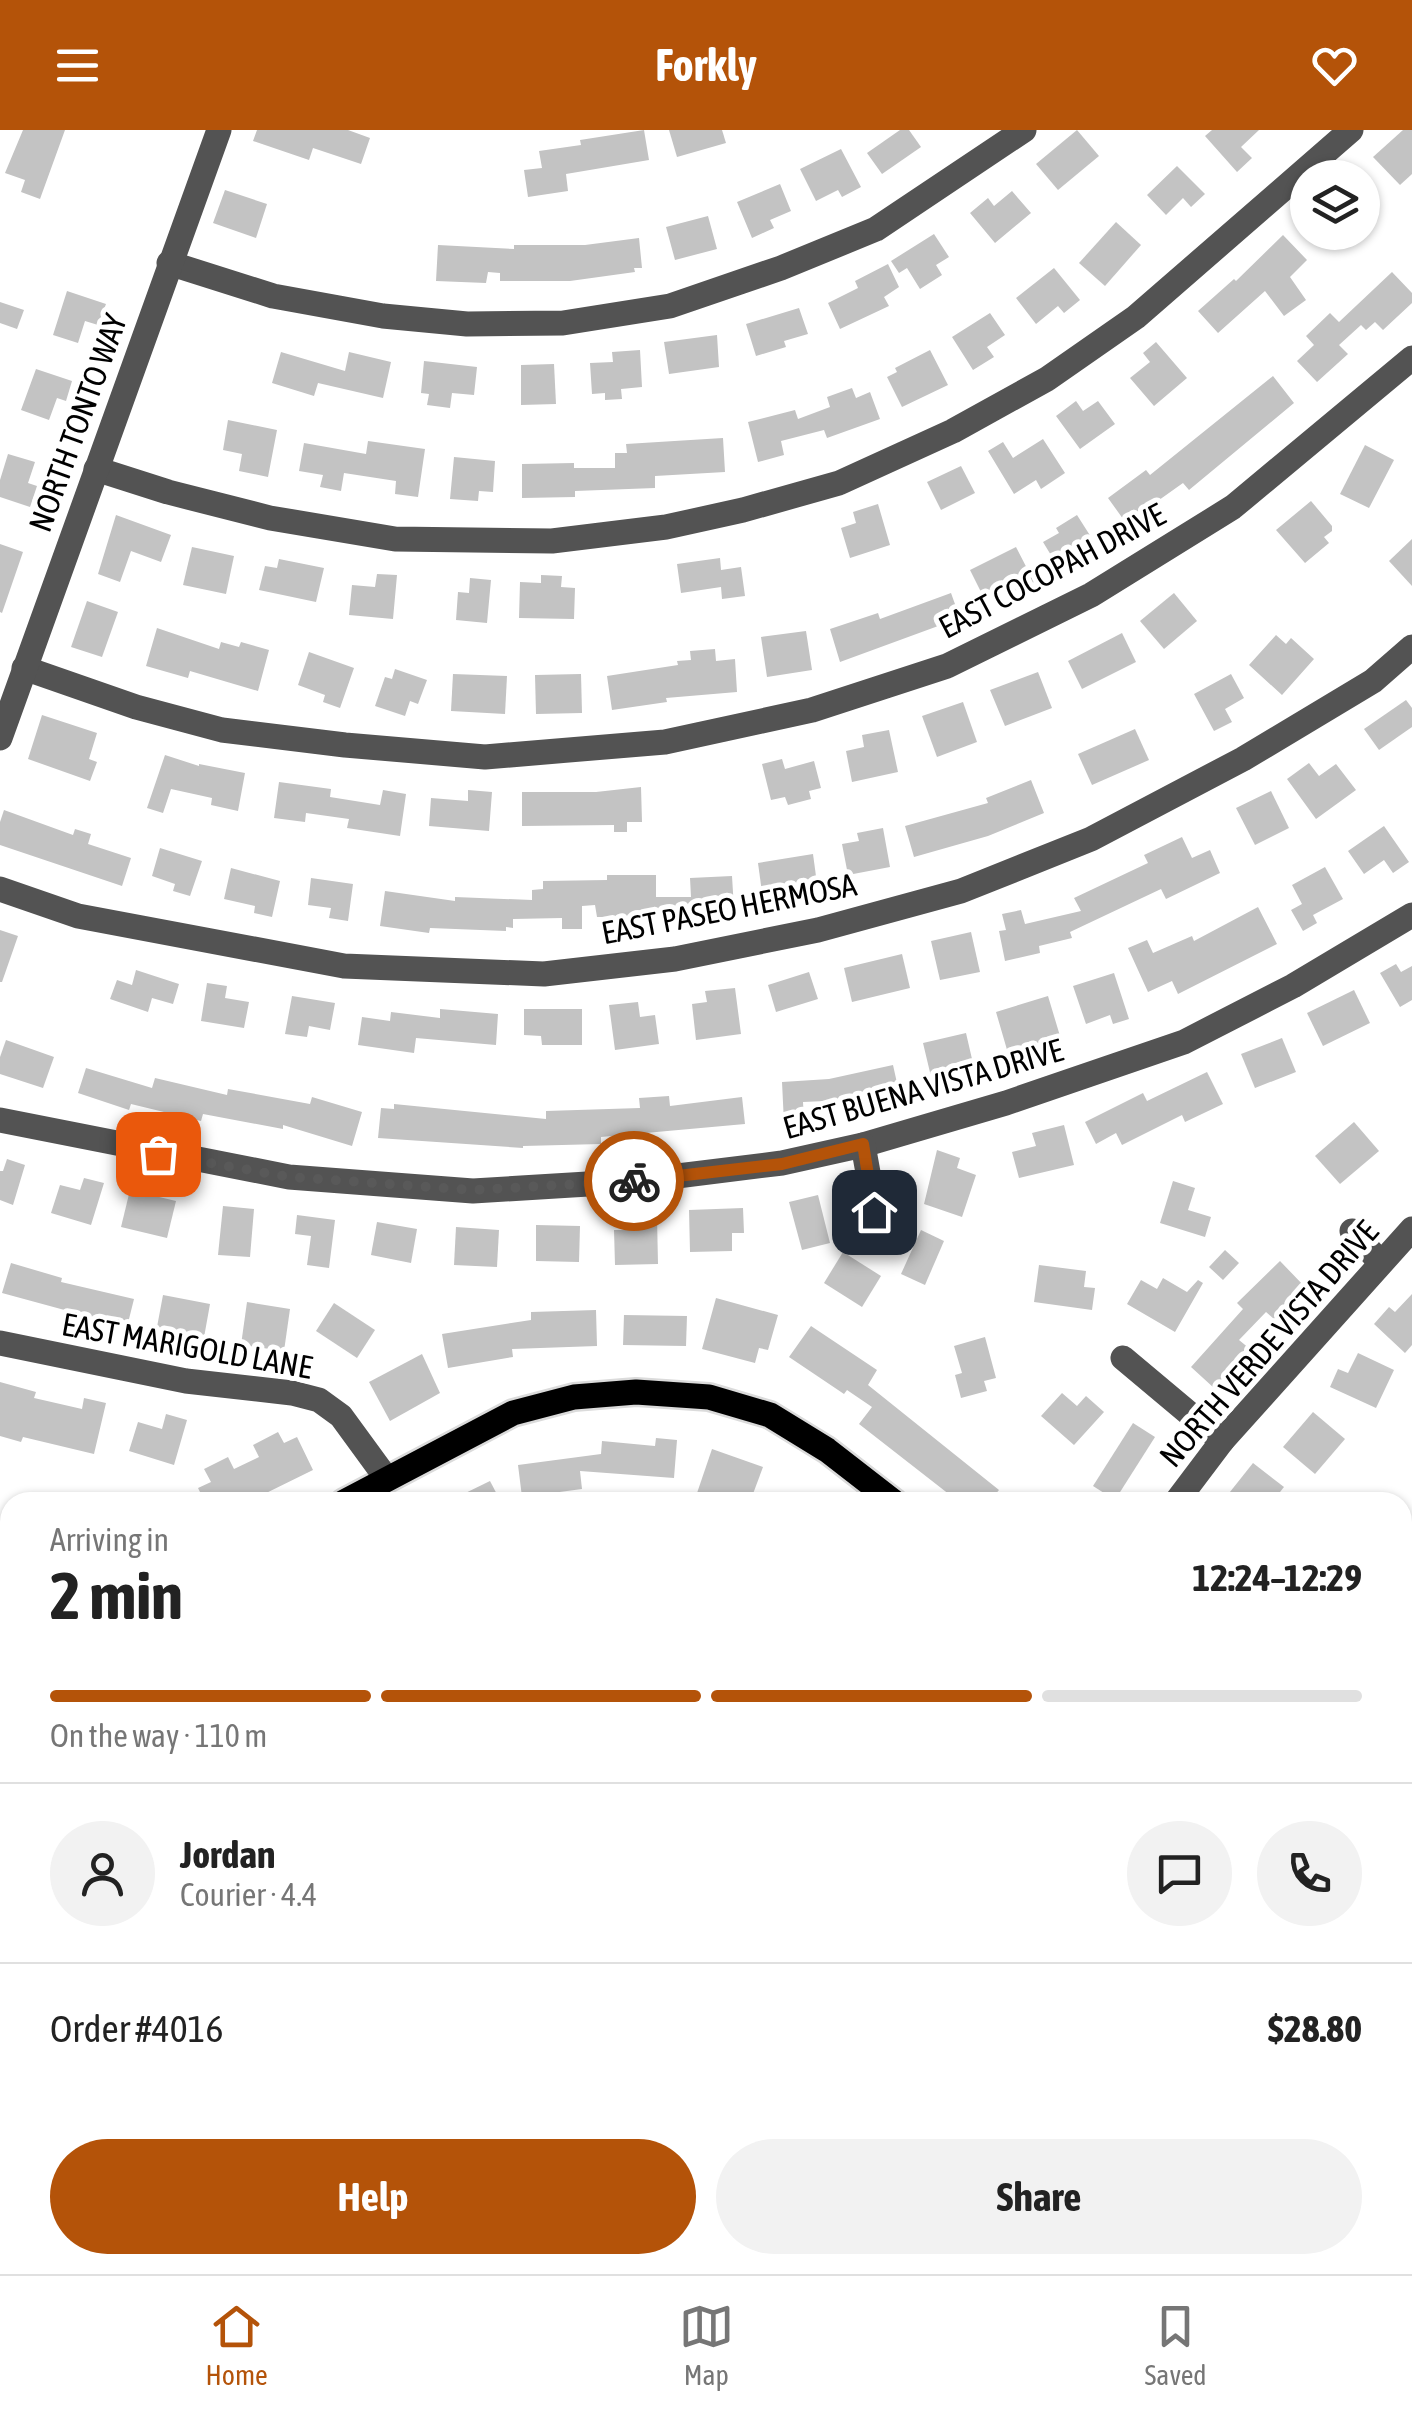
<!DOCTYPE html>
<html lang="en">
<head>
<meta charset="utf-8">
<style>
	body { margin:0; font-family:"Asap Condensed",sans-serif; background:#f2f2f2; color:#222; height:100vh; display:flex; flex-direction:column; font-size:38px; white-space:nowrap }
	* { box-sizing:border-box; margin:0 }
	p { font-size:32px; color:#767676 }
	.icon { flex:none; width:55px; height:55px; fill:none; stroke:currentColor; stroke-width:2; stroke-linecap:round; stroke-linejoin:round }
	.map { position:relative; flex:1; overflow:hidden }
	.side { position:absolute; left:0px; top:1362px; width:1412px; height:782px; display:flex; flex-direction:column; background:#fff; border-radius:30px 30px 0 0; box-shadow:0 2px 8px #0004 }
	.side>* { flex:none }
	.controls { position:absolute; left:1290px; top:30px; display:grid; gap:20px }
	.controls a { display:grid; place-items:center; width:90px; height:90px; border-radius:50%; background:#fff; box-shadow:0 2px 8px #0004; font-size:50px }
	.pin { position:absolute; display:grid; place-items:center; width:85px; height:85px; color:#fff; margin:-42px; border-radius:20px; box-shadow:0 5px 15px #0006 }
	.courier { position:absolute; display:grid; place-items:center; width:100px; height:100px; margin:-50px; border:8px solid #b45309; border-radius:50%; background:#fff; color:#222; box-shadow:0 2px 12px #0007 }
	.head em { font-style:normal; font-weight:700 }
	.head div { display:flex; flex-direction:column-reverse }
	.head { display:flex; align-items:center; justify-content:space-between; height:170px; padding:0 50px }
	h1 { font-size:65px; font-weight:700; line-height:75px }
	.bar { display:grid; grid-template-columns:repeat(4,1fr); gap:15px 10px; align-content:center; height:120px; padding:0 50px }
	.bar i { height:12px; border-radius:8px; background:#e0e0e0 }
	.bar .active { background:#b45309 }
	.bar p { grid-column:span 4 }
	.line { display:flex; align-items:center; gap:25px; padding:0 50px; border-top:2px solid #e0e0e0 }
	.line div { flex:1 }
	.round { display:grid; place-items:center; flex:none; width:105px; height:105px; border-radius:52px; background:#f2f2f2 }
	.action { display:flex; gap:20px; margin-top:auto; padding:20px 50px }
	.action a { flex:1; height:115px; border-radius:60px; background:#b45309; color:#fff; font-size:40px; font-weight:700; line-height:115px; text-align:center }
	.action a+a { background:#f2f2f2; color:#222 }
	header { display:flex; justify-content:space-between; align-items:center; height:130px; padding:0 50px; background:#b45309; color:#fff; font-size:45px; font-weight:700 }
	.menu { display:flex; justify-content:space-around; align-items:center; height:140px; border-top:2px solid #e0e0e0; background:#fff; font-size:28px; color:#767676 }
	.menu a { display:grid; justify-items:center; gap:5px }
	.menu .active { color:#b45309 }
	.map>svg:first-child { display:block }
	.building { fill:#c3c3c3 }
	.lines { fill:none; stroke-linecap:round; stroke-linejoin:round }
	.major-casing { stroke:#dbdbdb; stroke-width:30 }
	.minor { stroke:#535353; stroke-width:25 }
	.major { stroke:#000; stroke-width:25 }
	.done { stroke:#595959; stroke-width:10; stroke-dasharray:0 18 }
	.route { stroke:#b45309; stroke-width:12 }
	.labels { text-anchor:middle; stroke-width:10; stroke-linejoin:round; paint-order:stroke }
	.street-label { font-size:32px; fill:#000; stroke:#fff }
</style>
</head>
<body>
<header><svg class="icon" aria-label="menu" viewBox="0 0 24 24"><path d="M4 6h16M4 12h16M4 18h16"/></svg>Forkly<svg class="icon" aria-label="heart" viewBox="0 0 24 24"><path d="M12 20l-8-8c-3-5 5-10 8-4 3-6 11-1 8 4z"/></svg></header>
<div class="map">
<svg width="1412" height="2144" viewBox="0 0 1412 2144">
	<rect width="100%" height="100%" fill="#fff"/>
	<!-- building -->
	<g class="building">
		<path d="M23 0H65L40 69 21 62 25 50 5 43Z"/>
		<path d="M257 0H348L370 8 361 34 313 18 309 30 253 11Z"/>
		<path d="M644 0 649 30 566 44 568 61 528 67 524 40 542 38 539 21 581 15 580 10Z"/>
		<path d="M669 0H722L726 13 677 27Z"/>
		<path d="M900 0H909L921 17 882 44 867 23Z"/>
		<path d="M1077 0 1099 26 1058 60 1036 34Z"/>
		<path d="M1212 0H1259L1241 17 1252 28 1237 42 1205 6Z"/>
		<path d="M1403 0H1412V44L1400 55 1373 27Z"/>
		<path d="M841 19 861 57 842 67 838 60 816 71 800 39Z"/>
		<path d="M1177 36 1205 64 1191 77 1183 68 1166 85 1147 65Z"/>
		<path d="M780 54 791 81 770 90 774 98 752 108 737 72Z"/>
		<path d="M225 60 267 74 256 108 213 93Z"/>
		<path d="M1012 61 1031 83 995 113 970 83 988 68 994 76Z"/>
		<path d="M708 86 717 119 675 130 666 97Z"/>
		<path d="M1116 92 1141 115 1105 156 1079 133Z"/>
		<path d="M934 104 949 127 936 135 942 145 920 159 907 138 899 143 891 131Z"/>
		<path d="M1283 105 1307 130 1290 147 1306 170 1284 186 1265 161 1218 203 1198 181 1234 149 1236 151Z"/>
		<path d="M639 108 642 138H634L635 142 570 151H500V143L488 142 486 153 436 151 438 115 514 119V115H585Z"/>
		<path d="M888 134 899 157 884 167 889 176 840 199 828 173 858 158 855 151Z"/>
		<path d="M1054 138 1080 170 1064 183 1058 176 1036 194 1016 168Z"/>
		<path d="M1392 142 1412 163V173L1383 200 1375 192 1366 200 1361 195 1339 215 1348 224 1317 252 1297 231 1314 215 1306 206 1330 183 1339 192Z"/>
		<path d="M67 161 106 174 98 195 85 191 78 213 53 205Z"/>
		<path d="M0 172 24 180 17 199 0 193Z"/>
		<path d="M799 178 808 204 784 211 786 217 756 226 746 194Z"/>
		<path d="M990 183 1005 205 987 217 994 227 973 240 952 207Z"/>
		<path d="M717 205 719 237 669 244 664 212Z"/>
		<path d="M1156 212 1187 248 1154 276 1130 248 1150 232 1143 223Z"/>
		<path d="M640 220 642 257 621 259 622 269 605 270V263L592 264 590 233 613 232 612 222Z"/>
		<path d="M930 220 948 255 902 277 887 247 897 242 895 238Z"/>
		<path d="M281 222 345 241 349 222 391 232 383 268 318 253 314 266 272 253Z"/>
		<path d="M424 231 477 237 474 265 452 263 450 278 427 275 429 264 421 263Z"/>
		<path d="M554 234 556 274 521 275V235Z"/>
		<path d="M36 239 72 251 66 271 57 268 49 290 21 280Z"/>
		<path d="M1273 246 1294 273 1189 360 1183 353 1145 380 1150 386 1131 400 1108 368 1146 340 1150 345Z"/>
		<path d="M852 258 856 268 870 262 880 289 827 308 824 300 781 311 784 325 758 332 748 292 795 280 798 289 830 277 827 267Z"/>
		<path d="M1076 271 1083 281 1098 271 1115 294 1080 319 1056 286Z"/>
		<path d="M228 290 277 300 268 347 239 341 242 324 223 320Z"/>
		<path d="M723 308 725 342 655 346V358L575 361V367L522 368V334L574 333V338H615V323H627L626 314Z"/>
		<path d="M1043 309 1065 343 1041 359 1036 350 1014 364 988 321 1003 312 1013 328Z"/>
		<path d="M368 311 425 319 418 367 395 364 396 351 344 343 341 361 320 357 323 345 299 341 304 313 366 324Z"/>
		<path d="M1365 315 1394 330 1369 378 1340 364Z"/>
		<path d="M8 324 35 332 28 353 37 356 30 377 0 367V350Z"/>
		<path d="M454 327 495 331 493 362 479 361 478 371 450 369Z"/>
		<path d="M961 336 975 363 941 380 927 352Z"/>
		<path d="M1311 371 1332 396V401L1324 407 1329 413 1305 433 1276 400Z"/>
		<path d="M878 374 890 415 850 428 841 398 856 393 853 382Z"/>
		<path d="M116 385 171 405 161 432 131 421 120 452 98 444Z"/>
		<path d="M1077 385 1098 418 1060 440 1043 412 1059 403 1056 398Z"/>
		<path d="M1412 409V456L1389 431Z"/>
		<path d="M0 414 23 422 2 483 0 482Z"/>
		<path d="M192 417 234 426 226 464 183 455Z"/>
		<path d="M1016 417 1034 452 1014 462 1009 451 982 464 970 440Z"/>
		<path d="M720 428 721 440 741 437 745 466 722 469 721 457 681 463 677 434Z"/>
		<path d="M279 429 324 438 316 472 259 460 265 436 277 438Z"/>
		<path d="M377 444 397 445 393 489 349 485 352 455 375 457Z"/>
		<path d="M541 445 562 446 561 457 575 458 574 489 519 488 520 452 541 453Z"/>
		<path d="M470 448 491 450 487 493 456 490 458 462 469 463Z"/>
		<path d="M951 463 960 488 840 532 830 499 878 483 880 489Z"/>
		<path d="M1174 463 1197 491 1164 519 1140 491Z"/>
		<path d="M87 471 118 482 102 527 71 517Z"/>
		<path d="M157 498 219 519 221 512 239 517 241 512 269 520 258 561 190 541 188 548 146 536Z"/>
		<path d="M806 501 812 540 767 547 761 507Z"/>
		<path d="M1122 503 1136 532 1082 559 1068 531Z"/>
		<path d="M1276 505 1286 514 1291 508 1314 529 1282 565 1249 535Z"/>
		<path d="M715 519 716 531 735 529 737 562 666 568 667 572 612 580 607 546 678 535 677 531 691 530 690 521Z"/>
		<path d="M309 522 354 538 340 578 323 572 325 565 298 555Z"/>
		<path d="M395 539 427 550 418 574 410 571 405 586 375 576 385 547 392 549Z"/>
		<path d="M1038 542 1052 578 1005 596 990 560Z"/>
		<path d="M453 544 507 546 505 584 451 581Z"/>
		<path d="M581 544 582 583 536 584 535 545Z"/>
		<path d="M1231 544 1244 568 1225 579 1232 592 1214 601 1194 564Z"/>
		<path d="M1406 570 1412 578V597L1379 620 1364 599Z"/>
		<path d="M963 572 977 612 937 627 922 586Z"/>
		<path d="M42 585 97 603 89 629 97 632 90 651 28 629Z"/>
		<path d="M1135 599 1149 630 1092 655 1078 624Z"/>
		<path d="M889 600 898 642 852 652 846 621 864 617 862 605Z"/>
		<path d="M165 625 199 636V634L245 643 238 681 211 675 212 668 171 659 163 683 147 678Z"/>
		<path d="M782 629 785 639 814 631 821 658 809 661 811 669 788 675 785 667 771 670 762 634Z"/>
		<path d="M1309 633 1319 646 1336 634 1356 660 1316 689 1287 649Z"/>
		<path d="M1031 650 1044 683 988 706 914 727 905 696 988 673 986 668Z"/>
		<path d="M279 652 331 659 330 667 380 675 383 660 406 664 400 706 347 698 349 689 306 683 305 692 274 688Z"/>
		<path d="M641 657 642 692H627V702H614V695L522 696V662H596Z"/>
		<path d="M468 660 492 662 489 701 429 696 431 668 468 671Z"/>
		<path d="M1271 661 1289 698 1255 715 1236 678Z"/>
		<path d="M4 680 73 705 75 699 91 704 88 714 131 728 122 756 0 715V692Z"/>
		<path d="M1384 696 1409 732 1393 743 1384 730 1364 744 1348 721Z"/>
		<path d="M883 698 890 737 848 745 842 714 859 711 857 703Z"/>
		<path d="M1182 707 1192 728 1210 720 1220 743 1166 769 1161 759 1070 802 1072 808 1039 816 1040 823 1005 831 999 801 1006 800 1002 784 1021 780 1025 794 1081 781 1074 768 1148 733 1144 725Z"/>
		<path d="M160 718 202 731 190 766 173 761 175 754 152 746Z"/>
		<path d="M813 724 818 761 763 770 758 733Z"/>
		<path d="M1325 737 1343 769 1313 785 1317 793 1303 801 1291 780 1302 774 1292 755Z"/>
		<path d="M231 738 280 751 272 787 254 783 255 776 224 769Z"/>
		<path d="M607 745H656V767H691L690 748 732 746 734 779 668 783V787H597L595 775 582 776V799H562V788L513 789V798L506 797V801L430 798 429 803 380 796 385 761 455 771V767L532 770V760L543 759V751L607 750Z"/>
		<path d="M311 748 353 754 348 791 329 788 331 778 308 775Z"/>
		<path d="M1258 777 1277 814 1178 864 1172 851 1148 862 1128 818 1147 810 1153 823 1192 806 1194 811Z"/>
		<path d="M0 800 18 806 2 852H0Z"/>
		<path d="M971 802 980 842 940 850 931 811Z"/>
		<path d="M902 824 910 858 852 872 844 838Z"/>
		<path d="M1396 834 1401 842 1412 836V870L1400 877 1380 843Z"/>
		<path d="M136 840 179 854 173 874 152 868 148 882 110 869 117 850 132 855Z"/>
		<path d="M809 842 818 869 776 882 768 855Z"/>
		<path d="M1114 843 1129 889 1113 894 1110 885 1086 894 1073 856Z"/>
		<path d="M207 853 227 856 225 868 249 872 244 898 201 891Z"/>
		<path d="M735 858 741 904 696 910 692 874 707 872 705 861Z"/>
		<path d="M1354 860 1370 893 1323 916 1307 883Z"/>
		<path d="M292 866 335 873 330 900 309 896 307 907 285 904Z"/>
		<path d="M1048 866 1060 906 1042 912 1045 919 1010 930 996 882Z"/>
		<path d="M638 872 640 887 655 885 659 914 615 920 609 875Z"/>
		<path d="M440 879 498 884 496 915 416 908 414 923 358 915 362 887 390 891 391 882 440 888Z"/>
		<path d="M524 879H582V915H542L541 906 524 905Z"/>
		<path d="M966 903 972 929 951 934 955 951 933 955 923 913Z"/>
		<path d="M1282 908 1296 942 1255 958 1241 924Z"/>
		<path d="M6 910 54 927 43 958 0 944V927Z"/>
		<path d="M893 935 899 962 848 973V970L803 972 804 991 784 993 782 952 829 949Z"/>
		<path d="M86 938 152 958 155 948 227 965 228 959 310 974 312 967 362 982 352 1016 283 995V999L203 984 201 991 131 974 129 980 78 963Z"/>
		<path d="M1207 942 1223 974 1185 992 1182 985 1122 1015 1116 1003 1096 1014 1085 992 1143 963 1147 971Z"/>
		<path d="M669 966 670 976 742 967 745 994 601 1007V1014L523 1016V1018L378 1008 381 978 394 979V974L546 989V981L640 978 639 968Z"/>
		<path d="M1354 992 1379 1021 1340 1054 1315 1026Z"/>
		<path d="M1064 995 1074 1035 1019 1048 1012 1022 1036 1016 1032 1003Z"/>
		<path d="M937 1020 960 1028 957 1038 976 1045 962 1087 924 1074Z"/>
		<path d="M7 1029 25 1035 13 1075 0 1070V1041H3Z"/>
		<path d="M84 1048 104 1053 91 1095 51 1083 60 1055 80 1060Z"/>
		<path d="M1173 1051 1195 1058 1188 1080 1211 1087 1205 1107 1160 1093Z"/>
		<path d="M130 1060 176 1071 167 1108 121 1097Z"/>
		<path d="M818 1065 830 1113 802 1120 789 1072Z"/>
		<path d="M223 1076 254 1079 250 1127 218 1125Z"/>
		<path d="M743 1078 744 1103H732V1121L690 1122 689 1080Z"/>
		<path d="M297 1085 335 1090 329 1138 307 1135 311 1106 295 1104Z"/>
		<path d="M657 1087 658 1134 615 1135 614 1100H633L632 1088Z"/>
		<path d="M377 1092 417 1099 411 1133 371 1125Z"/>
		<path d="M536 1095 580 1096 579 1132 536 1131Z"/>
		<path d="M456 1097 499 1100 497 1137 454 1135Z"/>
		<path d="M921 1100 944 1111 925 1155 901 1144Z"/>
		<path d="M1225 1120 1239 1133 1223 1150 1209 1137Z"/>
		<path d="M843 1122 881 1146 862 1177 824 1153Z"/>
		<path d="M1280 1131 1306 1158 1274 1189 1266 1182 1239 1210 1250 1219 1214 1258 1191 1237 1243 1179 1237 1173Z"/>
		<path d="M11 1133 62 1148 61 1152 134 1169 127 1197 2 1163Z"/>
		<path d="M1039 1135 1086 1141 1084 1157 1095 1158 1092 1180 1034 1172Z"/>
		<path d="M1163 1148 1187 1162 1198 1150 1203 1153 1175 1202 1127 1174 1141 1150 1157 1159Z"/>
		<path d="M1412 1164V1215L1405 1223 1374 1194 1389 1177 1395 1182Z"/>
		<path d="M163 1165 210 1174 203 1213 177 1208 179 1201 157 1197Z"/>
		<path d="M716 1168 778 1185 768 1220 759 1218 755 1233 702 1219Z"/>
		<path d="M247 1172 290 1179 284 1221 241 1215Z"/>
		<path d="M334 1173 375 1200 357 1228 316 1201Z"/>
		<path d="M596 1180 597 1216 512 1219 513 1227 448 1238 442 1204 531 1190V1182Z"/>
		<path d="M624 1185 687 1186 686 1216 623 1215Z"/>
		<path d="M811 1196 877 1240 868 1255 999 1360 989 1372H959L859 1294 872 1277 847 1260 844 1264 789 1227Z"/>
		<path d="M985 1207 996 1248 984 1251 987 1261 961 1268 955 1245 962 1243 954 1216Z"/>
		<path d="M1358 1223 1394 1240 1376 1278 1330 1257 1338 1239 1348 1243Z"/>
		<path d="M422 1224 440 1263 390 1291 369 1252Z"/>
		<path d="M0 1252 36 1262 34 1268 82 1279 84 1268 106 1273 94 1324 23 1307 21 1312 0 1306Z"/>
		<path d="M1062 1263 1077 1276 1086 1266 1104 1282 1074 1315 1041 1286Z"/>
		<path d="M1313 1282 1345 1309 1315 1344 1283 1317Z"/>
		<path d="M166 1284 187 1290 174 1335 129 1321 138 1292 162 1299Z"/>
		<path d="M1133 1293 1155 1307 1115 1370 1093 1356Z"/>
		<path d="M278 1302 284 1313 297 1307 313 1340 248 1372H205L198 1358 211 1352 204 1339 228 1327 234 1339 259 1327 253 1315Z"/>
		<path d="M656 1308 677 1310 674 1348 580 1341 582 1359 522 1367 518 1335 601 1324 602 1311 655 1316Z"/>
		<path d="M712 1319 763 1337 750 1372H715L696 1366Z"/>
		<path d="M1253 1333 1284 1357 1272 1372H1222Z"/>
		<path d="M490 1351 501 1372H447Z"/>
	</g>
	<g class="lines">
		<!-- major casing -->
		<g class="major-casing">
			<g id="major">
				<path d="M344 1372 513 1283 574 1267 636 1262 709 1267 770 1285 827 1320 894 1372"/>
				<path d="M0 1470 10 1471"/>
				<path d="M1402 1789 1412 1796"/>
				<path d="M769 2144 778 2135"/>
			</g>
		</g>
		<!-- minor -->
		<g class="minor">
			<path d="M169 133 273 166 383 186 467 194 563 193 670 176 781 138 876 99 1024 0"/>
			<path d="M96 339 168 362 270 388 395 409 552 411 666 397 743 380 839 353 953 301 1047 249 1136 187 1351 0"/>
			<path d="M24 538 136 577 222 600 345 615 485 627 665 612 812 580 947 536 1091 465 1233 377 1412 228"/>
			<path d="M0 608 219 0"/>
			<path d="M0 759 78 786 344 836 544 844 675 829 818 800 961 761 1091 709 1243 629 1373 551 1412 517"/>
			<path d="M0 990 289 1047 473 1061 637 1051 782 1033 863 1015 1006 973 1184 912 1293 856 1412 785"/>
			<path d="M863 1015 875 1081"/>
			<path d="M1352 1101 1380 1132"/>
			<path d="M0 1213 186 1251 292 1263 319 1270 341 1286 387 1349"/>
			<path d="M1123 1228 1222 1311"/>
			<path d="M1176 1372 1222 1311 1412 1099"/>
			<path d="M1402 1444 1412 1433"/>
			<path d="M1402 1498 1412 1489"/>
			<path d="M0 1735 10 1742"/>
			<path d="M1402 1852 1412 1841"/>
			<path d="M0 2131 10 2112"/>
			<path d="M237 2144 242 2135"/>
			<path d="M475 2144 480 2135"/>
			<path d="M1162 2144 1170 2135"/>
		</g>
		<!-- major -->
		<use href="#major" class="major"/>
	</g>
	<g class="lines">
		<!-- done -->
		<path class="done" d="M158 1024 289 1047 473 1060 634 1051"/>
		<!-- route -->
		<path class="route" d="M634 1051 782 1034 863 1014 874 1082"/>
	</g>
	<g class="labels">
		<!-- street labels -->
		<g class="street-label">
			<text transform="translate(78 293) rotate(-70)" y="11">NORTH TONTO WAY</text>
			<text transform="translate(1052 441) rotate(-28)" y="11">EAST COCOPAH DRIVE</text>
			<text transform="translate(729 779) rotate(-11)" y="11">EAST PASEO HERMOSA</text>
			<text transform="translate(923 959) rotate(-16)" y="11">EAST BUENA VISTA DRIVE</text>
			<text transform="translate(1269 1214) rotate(-49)" y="11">NORTH VERDE VISTA DRIVE</text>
			<text transform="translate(187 1216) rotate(10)" y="11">EAST MARIGOLD LANE</text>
		</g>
	</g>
</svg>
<div class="controls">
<a><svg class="icon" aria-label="layers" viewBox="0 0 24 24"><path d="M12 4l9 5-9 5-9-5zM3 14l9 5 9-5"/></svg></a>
</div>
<div class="pin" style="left:158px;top:1024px;background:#ea580c"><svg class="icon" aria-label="bag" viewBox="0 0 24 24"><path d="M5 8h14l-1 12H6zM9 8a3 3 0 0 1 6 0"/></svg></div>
<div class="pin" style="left:874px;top:1082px;background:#1f2937"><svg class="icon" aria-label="home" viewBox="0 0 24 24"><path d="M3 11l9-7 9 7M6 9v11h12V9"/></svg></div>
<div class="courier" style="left:634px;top:1051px"><svg class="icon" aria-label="bike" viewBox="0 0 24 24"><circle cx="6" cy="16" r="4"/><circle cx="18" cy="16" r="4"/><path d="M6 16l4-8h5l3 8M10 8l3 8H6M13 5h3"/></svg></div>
<section class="side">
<div class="head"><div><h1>2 min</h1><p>Arriving in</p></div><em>12:24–12:29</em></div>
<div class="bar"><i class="active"></i><i class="active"></i><i class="active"></i><i></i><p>On the way · 110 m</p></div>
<div class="line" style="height:180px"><a class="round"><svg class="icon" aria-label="person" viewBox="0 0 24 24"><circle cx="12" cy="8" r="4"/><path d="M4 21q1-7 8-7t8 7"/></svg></a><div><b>Jordan</b><p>Courier · 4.4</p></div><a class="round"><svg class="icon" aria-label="chat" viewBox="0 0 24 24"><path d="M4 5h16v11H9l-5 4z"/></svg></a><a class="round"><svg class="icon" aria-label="phone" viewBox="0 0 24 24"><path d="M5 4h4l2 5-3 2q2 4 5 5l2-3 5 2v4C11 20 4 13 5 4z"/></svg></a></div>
<div class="line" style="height:130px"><div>Order #4016</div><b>$28.80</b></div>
<div class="action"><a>Help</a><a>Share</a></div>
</section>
</div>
<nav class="menu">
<a class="active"><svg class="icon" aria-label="home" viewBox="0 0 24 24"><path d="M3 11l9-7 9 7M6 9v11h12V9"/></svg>Home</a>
<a><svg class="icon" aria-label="map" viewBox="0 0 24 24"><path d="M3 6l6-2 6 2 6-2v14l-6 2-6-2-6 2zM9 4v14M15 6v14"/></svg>Map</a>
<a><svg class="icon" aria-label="saved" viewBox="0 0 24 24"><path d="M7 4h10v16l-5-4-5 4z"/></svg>Saved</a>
</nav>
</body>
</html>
